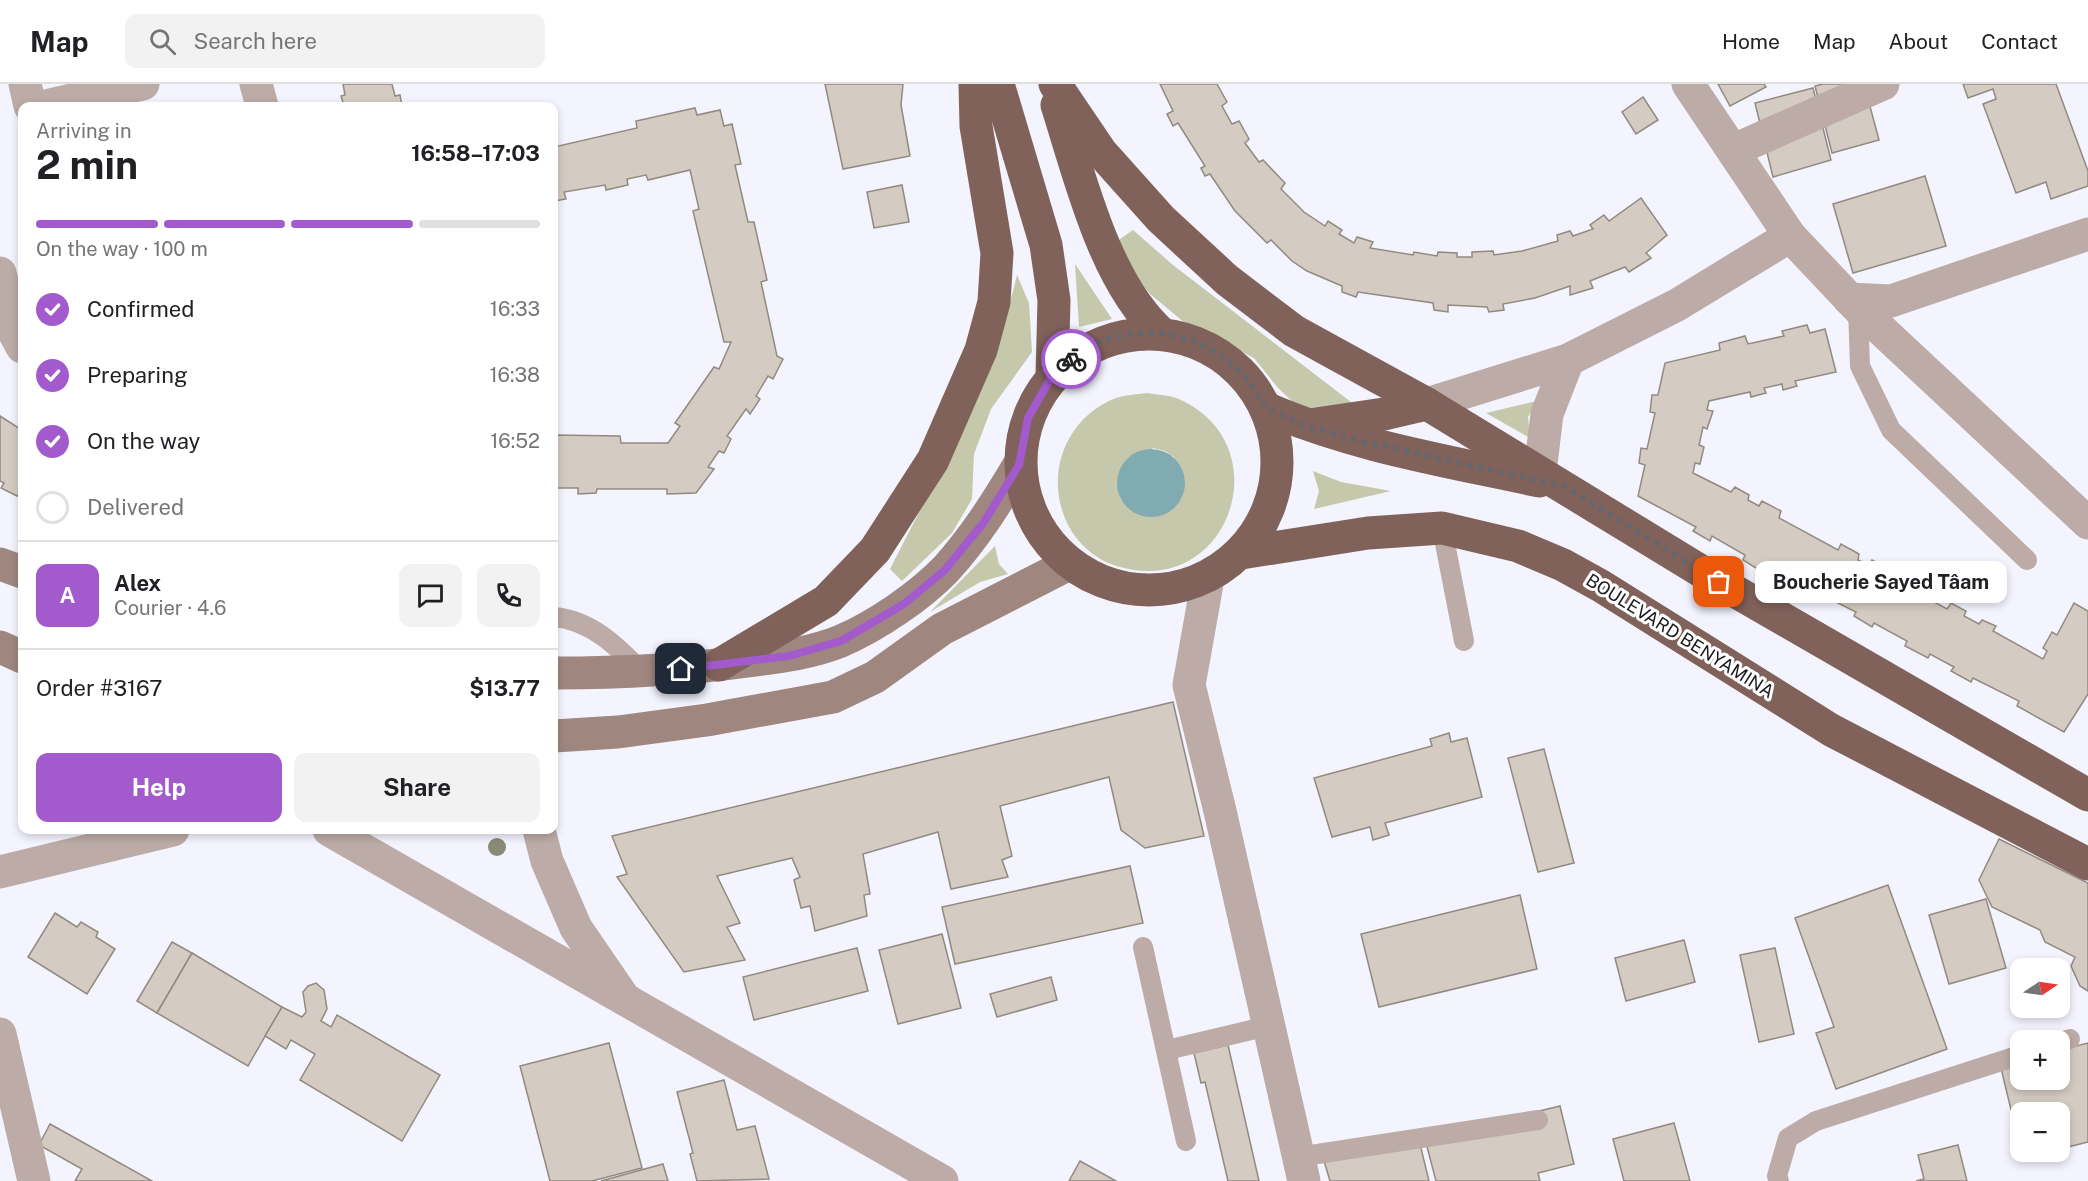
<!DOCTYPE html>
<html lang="en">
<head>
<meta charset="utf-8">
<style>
	body { margin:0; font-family:"Public Sans",sans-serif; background:#f2f2f2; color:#202124; height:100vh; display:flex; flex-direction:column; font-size:22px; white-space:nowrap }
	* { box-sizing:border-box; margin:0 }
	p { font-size:20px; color:#757577 }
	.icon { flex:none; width:33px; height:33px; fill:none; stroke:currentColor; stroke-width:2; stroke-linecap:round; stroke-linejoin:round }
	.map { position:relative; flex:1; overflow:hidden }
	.sheet { position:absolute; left:18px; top:18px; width:540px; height:732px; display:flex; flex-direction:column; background:#fff; border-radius:12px; box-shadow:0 3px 9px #0003 }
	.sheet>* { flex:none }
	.needle { width:39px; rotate:77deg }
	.controls { position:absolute; left:2010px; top:874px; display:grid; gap:12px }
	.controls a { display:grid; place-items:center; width:60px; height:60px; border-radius:12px; background:#fff; box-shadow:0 3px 9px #0003; font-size:30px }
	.pin { position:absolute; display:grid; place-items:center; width:51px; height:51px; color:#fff; margin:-26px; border-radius:12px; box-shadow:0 3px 9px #0006 }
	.courier { position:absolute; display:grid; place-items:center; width:60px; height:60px; margin:-30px; border:4px solid #a25acd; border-radius:50%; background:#fff; color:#222; box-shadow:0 2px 8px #0007 }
	.bubble { position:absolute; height:42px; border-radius:12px; background:#fff; box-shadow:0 3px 9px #0003; font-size:20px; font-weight:700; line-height:42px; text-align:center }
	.overview em { font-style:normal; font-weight:700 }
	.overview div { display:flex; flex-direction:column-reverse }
	.overview { display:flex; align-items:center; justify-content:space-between; height:102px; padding:0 18px }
	h1 { font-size:39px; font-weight:700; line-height:45px }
	.bar { display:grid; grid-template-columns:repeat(4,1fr); gap:9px 6px; align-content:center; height:72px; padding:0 18px }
	.bar i { height:8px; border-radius:4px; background:#e0e0e0 }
	.bar .current { background:#a25acd }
	.bar p { grid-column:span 4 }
	.line { display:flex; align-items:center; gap:15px; padding:0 18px; border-top:2px solid #e0e0e0 }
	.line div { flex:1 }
	.round { display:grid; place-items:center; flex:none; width:63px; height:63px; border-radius:12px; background:#f2f2f2 }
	ol { padding:0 18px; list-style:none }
	li { display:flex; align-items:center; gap:18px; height:66px }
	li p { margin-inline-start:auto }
	li .icon { padding:6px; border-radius:50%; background:#a25acd; color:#fff; stroke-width:4 }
	li:last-child { color:#757577 }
	li i { width:33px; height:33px; border:3px solid #e0e0e0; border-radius:50% }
	.button { display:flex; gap:12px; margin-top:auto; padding:12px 18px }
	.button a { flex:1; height:69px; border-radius:12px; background:#a25acd; color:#fff; font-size:24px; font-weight:700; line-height:69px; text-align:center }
	.button a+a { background:#f2f2f2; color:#202124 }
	header { display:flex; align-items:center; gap:36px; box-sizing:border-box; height:84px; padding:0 30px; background:#fff; border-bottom:2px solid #e0e0e0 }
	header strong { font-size:28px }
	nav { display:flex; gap:33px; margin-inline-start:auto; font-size:21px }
	.search { width:420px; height:54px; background:#f2f2f2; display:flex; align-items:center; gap:15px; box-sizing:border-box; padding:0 21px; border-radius:12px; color:#757577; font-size:22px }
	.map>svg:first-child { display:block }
	.green { fill:#c5c8ab; fill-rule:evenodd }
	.water { fill:#80abb0 }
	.building { fill:#d4ccc3; stroke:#928a81; stroke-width:1.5 }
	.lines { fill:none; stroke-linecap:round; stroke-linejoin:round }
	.service { stroke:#bcaba6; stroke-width:20 }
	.minor { stroke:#bcaba6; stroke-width:33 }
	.tertiary { stroke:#bcaba6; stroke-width:33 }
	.secondary { stroke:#9f8780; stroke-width:33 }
	.trunk { stroke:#81625a; stroke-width:33 }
	.tree { fill:#898b77 }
	.done { stroke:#66666c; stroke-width:6; stroke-dasharray:0 10.8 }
	.route { stroke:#a25acd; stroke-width:8 }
	.labels { text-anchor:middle; stroke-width:6; stroke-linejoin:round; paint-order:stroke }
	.street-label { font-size:18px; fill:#1a1a1e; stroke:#fff }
</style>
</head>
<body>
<header>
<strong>Map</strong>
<div class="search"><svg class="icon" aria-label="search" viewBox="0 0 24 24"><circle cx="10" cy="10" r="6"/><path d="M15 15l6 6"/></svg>Search here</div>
<nav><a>Home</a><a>Map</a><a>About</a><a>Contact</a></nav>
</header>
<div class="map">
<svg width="2088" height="1097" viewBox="0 0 2088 1097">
	<rect width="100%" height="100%" fill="#f3f4fe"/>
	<!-- green -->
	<g class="green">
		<path d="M1133 146 1173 181 1360 325 1309 333 1278 304 1254 274 1185 239 1150 210 1118 169 1120 155Z"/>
		<path d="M1075 180 1112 235 1079 243Z"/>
		<path d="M1017 191 1029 219 1032 268 991 325 974 370 972 415 952 449 902 497 890 485C938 390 993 296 1017 191Z"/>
		<path d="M1148 309C1157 311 1170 311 1179 315 1282 361 1229 514 1120 483 1093 476 1072 455 1063 429 1047 383 1069 332 1116 314 1126 311 1138 310 1148 309ZM1153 364 1165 367 1174 373 1181 414C1164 438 1136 438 1120 413Z"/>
		<path d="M1537 317 1528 333 1530 354 1486 329Z"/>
		<path d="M1313 387 1341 398 1391 407 1314 425 1319 407Z"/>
		<path d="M995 462 999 480 1008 490 980 498 930 528Z"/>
	</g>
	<!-- water -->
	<circle class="water" cx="1151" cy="399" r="34"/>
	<!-- building -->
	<g class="building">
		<path d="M343 0H392L395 12 400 11 402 22H344L341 12 345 11Z"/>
		<path d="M825 0H903L901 21 910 72 843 85Z"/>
		<path d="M1160 0H1217L1227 18 1222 22 1232 40 1239 37 1249 55 1245 59 1259 78 1263 76 1285 99 1281 105 1304 128 1325 142 1328 137 1342 146 1339 150 1354 159 1357 153 1373 158 1370 164 1413 171 1414 168 1437 172 1438 168 1457 169V173H1472V168L1493 167 1494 171 1522 167 1558 157 1557 151 1570 147 1573 152 1593 145 1590 141 1604 131 1609 137 1641 114 1667 151 1646 169 1651 174 1629 188 1625 183 1590 197 1593 204 1570 211V202L1535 214 1503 220 1504 226 1489 228 1487 223 1448 221V228L1434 226 1433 219 1358 208 1356 213 1342 208V202L1307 187 1292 177 1271 156 1267 159 1235 127 1210 90 1205 92 1201 84 1205 82 1178 39 1173 42 1167 30 1173 27Z"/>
		<path d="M1718 0H1764L1766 3 1730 22Z"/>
		<path d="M1823 0H1864L1879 56 1832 69 1815 2Z"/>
		<path d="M1963 0H2056L2088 87V102L2051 115 2046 98 2016 109 1983 20 1996 15 1993 5 1968 14Z"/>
		<path d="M1813 4 1831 76 1773 93 1755 19Z"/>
		<path d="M1643 13 1658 36 1636 50 1622 28Z"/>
		<path d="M695 24 697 31 720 26 724 42 732 40 741 80 735 81 748 138H754L767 196 761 198 777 272 783 275 773 295 768 292 756 312 760 315 750 330 746 325 727 352 731 355 724 369 719 367 708 383 714 385 696 409 667 410V405H597L596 409 578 410V404H554V351L620 352 621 359H668L680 342 675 339 714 283 719 285 731 258H724L693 127 699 125 690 86 648 96 646 91 627 95 628 101 606 106 605 101 564 108 566 115 554 117V63L637 44 636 37Z"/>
		<path d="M1925 92 1946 162 1853 189 1833 120Z"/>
		<path d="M902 101 909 138 874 144 867 108Z"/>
		<path d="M1807 241 1810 249 1825 245 1836 288 1795 297 1797 302 1783 306 1782 300 1764 304 1766 309 1751 313 1750 308 1709 317 1707 326 1713 327 1707 345 1703 343 1699 361 1704 363 1700 380 1695 379 1693 389 1731 408 1735 403 1749 411 1748 416 1759 422 1762 417 1781 427 1779 434 1838 466 1841 460 1859 470 1858 476 1869 481 1872 476 1889 485 1887 492 1947 525 1951 519 1966 527 1964 532 1979 540 1982 536 1996 542 1993 547 2043 575 2047 567 2043 564 2052 548 2057 551 2074 519 2088 527V610L2064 648 2017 622 2019 617 1973 594 1971 598 1951 587 1954 583 1930 570 1928 574 1905 562 1907 557 1874 539 1872 543 1854 532 1856 528 1822 511 1818 516 1799 506 1801 501 1762 481 1759 486 1743 476 1745 471 1712 452 1710 457 1693 447 1696 443 1638 412 1645 381 1639 379 1641 364 1647 365 1655 329 1650 328 1652 311H1658L1665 279 1720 266 1719 259 1745 252 1748 260 1784 252 1782 247Z"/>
		<path d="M0 332 22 346 20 351 22 353V407L17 412 1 404 4 399 0 397Z"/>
		<path d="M1173 618 1204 752 1145 764 1121 746 1109 693 1000 722 1012 772 1002 776 1008 793 951 805 938 748 863 770 870 810 864 811 867 832 815 847 810 822 801 824 794 796 800 793 792 774 717 792 740 839 727 843 745 876 684 888 617 793 627 790 612 752Z"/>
		<path d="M1449 649 1451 658 1467 654 1482 713 1385 739 1389 751 1373 756 1370 743 1332 753 1314 694 1432 662 1430 655Z"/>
		<path d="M1544 665 1574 779 1538 788 1508 674Z"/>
		<path d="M1999 755 2088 799V907L2080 902 2071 882 2075 873 2045 858 2040 846 1992 823 1979 796Z"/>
		<path d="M1130 782 1143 839 955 880 942 823Z"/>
		<path d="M1888 801 1947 965 1836 1005 1816 949 1834 943 1795 834Z"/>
		<path d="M1520 811 1537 885 1379 923 1361 850Z"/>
		<path d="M1986 815 2006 884 1949 900 1929 831Z"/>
		<path d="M55 829 77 843 81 838 98 848 96 853 115 865 87 910 28 873Z"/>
		<path d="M942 850 961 924 898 940 879 866Z"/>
		<path d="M1684 856 1695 898 1626 917 1615 874Z"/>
		<path d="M172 858 192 869 157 929 137 917Z"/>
		<path d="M857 864 868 907 754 936 743 893Z"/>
		<path d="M1775 864 1794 950 1759 958 1740 871Z"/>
		<path d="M192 869 282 923 248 982 157 929Z"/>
		<path d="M1051 893 1057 916 997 933 990 910Z"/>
		<path d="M316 899 324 906 327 925 321 937 331 943 337 931 440 991 402 1057 300 996 315 970 291 956 286 965 265 952 282 923 302 933 306 928 303 908 308 902Z"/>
		<path d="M609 959 642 1084 592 1097H550L520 982Z"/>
		<path d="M2088 959V1058L2060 1065V1029H2020V1063L2000 980 2020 975V996H2060V966Z"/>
		<path d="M1228 961 1259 1097H1228L1205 998 1201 999 1194 969Z"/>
		<path d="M724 996 737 1046 755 1042 769 1095 697 1097 690 1070 693 1069 677 1008Z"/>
		<path d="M1560 1022 1574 1080 1538 1089 1540 1097H1436L1425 1055Z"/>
		<path d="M1674 1039 1690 1097H1624L1613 1055Z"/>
		<path d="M50 1040 152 1097H75L82 1085 39 1061Z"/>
		<path d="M1418 1052 1429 1097H1330L1324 1077Z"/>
		<path d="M1958 1061 1967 1097H1916L1924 1095 1918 1071Z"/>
		<path d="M2022 1068H2048L2023 1074Z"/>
		<path d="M1080 1077 1116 1097H1069Z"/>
		<path d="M663 1080 668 1097H601Z"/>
	</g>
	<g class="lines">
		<!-- service -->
		<g class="service">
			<path d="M1858 224 1860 282 1891 346 2027 476"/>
			<path d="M1442 444 1464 557"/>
			<path d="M554 533C591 536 618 563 643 589"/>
			<path d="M1143 863 1186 1057"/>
			<path d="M2060 958 2070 955"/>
			<path d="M1167 966 1268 942"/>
			<path d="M1298 1073 1538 1036"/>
			<path d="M1779 1097 1777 1092 1788 1054 1816 1037 2020 971"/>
		</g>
		<!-- minor -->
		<g class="minor">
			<path d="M25 0 30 22"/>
			<path d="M256 0 262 22"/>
			<path d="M1688 0 1790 152 1858 224 2088 439"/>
			<path d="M45 22 143 0"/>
			<path d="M1734 66 1883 0"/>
			<path d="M0 189 15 250 22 263"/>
			<path d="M1849 215 1891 217 2088 150"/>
			<path d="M1427 320 1568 276 1677 221 1790 152"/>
			<path d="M1540 388 1547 330 1568 276"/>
			<path d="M539 746 547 777 576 844 624 914"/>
			<path d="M0 788 173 746"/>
			<path d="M0 950 34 1097"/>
		</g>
		<!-- tertiary -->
		<g class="tertiary">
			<path d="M1208 494 1189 601 1220 727 1304 1097"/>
			<path d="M329 746 942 1097"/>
		</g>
		<!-- secondary -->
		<g class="secondary">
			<path d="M0 480 22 488"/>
			<path d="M0 563 22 573"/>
			<path d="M554 589C619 589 683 586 748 577 779 573 812 569 841 557 876 542 920 512 946 485 975 453 997 418 1019 381"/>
			<path d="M554 652 618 648 707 636 833 613 875 593 942 545 1069 480"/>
		</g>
		<!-- trunk -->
		<g class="trunk">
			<path d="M998 0 1046 161 1054 216 1052 292"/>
			<path d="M1055 0 1101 68 1161 135 1227 196 1294 247 1427 320 1719 498 2088 711"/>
			<path d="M1057 21C1080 93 1104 197 1161 249"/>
			<circle cx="1149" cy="378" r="128"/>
			<path d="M1266 324C1353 362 1447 377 1539 397"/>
			<path d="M1316 340 1384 330 1427 320"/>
			<path d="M1241 469 1368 449 1442 444 1518 462 1563 481 1601 502 1831 646 2088 780"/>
			<path d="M719 581 826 517 875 466 933 376 981 266 994 218 997 169 976 42 975 0"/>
		</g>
	</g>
	<!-- trees -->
	<circle class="tree" cx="497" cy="763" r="9"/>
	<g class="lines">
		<!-- done -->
		<path class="done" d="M1071 275 1101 257 1130 250 1161 249 1193 256 1223 272 1248 296 1266 324 1307 342 1348 354 1564 402 1719 498"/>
		<!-- route -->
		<path class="route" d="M681 585 789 572 841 557 904 520 945 486 984 438 1019 381 1028 334 1052 292 1071 275"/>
	</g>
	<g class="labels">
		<!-- street labels -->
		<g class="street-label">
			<text transform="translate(1680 552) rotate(32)" y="6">BOULEVARD BENYAMINA</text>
		</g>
	</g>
</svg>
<div class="controls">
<a><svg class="needle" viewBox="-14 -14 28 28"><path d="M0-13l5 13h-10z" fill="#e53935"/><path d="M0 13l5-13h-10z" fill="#757577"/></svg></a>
<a>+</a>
<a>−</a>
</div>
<div class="pin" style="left:1719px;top:498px;background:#ea580c"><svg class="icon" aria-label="bag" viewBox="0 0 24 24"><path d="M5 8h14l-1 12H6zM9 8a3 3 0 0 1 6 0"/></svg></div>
<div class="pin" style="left:681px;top:585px;background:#1f2937"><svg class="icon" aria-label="home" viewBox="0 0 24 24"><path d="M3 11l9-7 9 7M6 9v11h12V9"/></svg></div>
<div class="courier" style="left:1071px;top:275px"><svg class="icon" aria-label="bike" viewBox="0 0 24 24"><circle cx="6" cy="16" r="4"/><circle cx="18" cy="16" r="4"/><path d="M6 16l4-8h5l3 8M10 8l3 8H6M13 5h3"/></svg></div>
<div class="bubble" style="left:1755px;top:477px;width:252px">Boucherie Sayed Tâam</div>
<section class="sheet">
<div class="overview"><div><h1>2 min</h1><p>Arriving in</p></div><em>16:58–17:03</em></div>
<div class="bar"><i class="current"></i><i class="current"></i><i class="current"></i><i></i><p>On the way · 100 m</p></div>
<ol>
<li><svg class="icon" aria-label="check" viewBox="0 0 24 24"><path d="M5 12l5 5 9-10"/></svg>Confirmed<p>16:33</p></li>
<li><svg class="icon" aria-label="check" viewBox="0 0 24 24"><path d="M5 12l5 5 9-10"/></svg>Preparing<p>16:38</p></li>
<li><svg class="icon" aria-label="check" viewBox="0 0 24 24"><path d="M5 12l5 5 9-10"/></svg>On the way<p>16:52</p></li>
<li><i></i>Delivered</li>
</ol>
<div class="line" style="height:108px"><b class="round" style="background:#a25acd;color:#fff">A</b><div><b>Alex</b><p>Courier · 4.6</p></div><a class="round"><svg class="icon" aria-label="chat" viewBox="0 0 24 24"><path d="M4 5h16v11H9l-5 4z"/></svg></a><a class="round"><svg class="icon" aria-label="phone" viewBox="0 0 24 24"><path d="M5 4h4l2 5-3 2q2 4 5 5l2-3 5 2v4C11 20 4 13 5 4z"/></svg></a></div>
<div class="line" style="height:78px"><div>Order #3167</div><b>$13.77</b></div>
<div class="button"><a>Help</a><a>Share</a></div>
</section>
</div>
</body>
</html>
